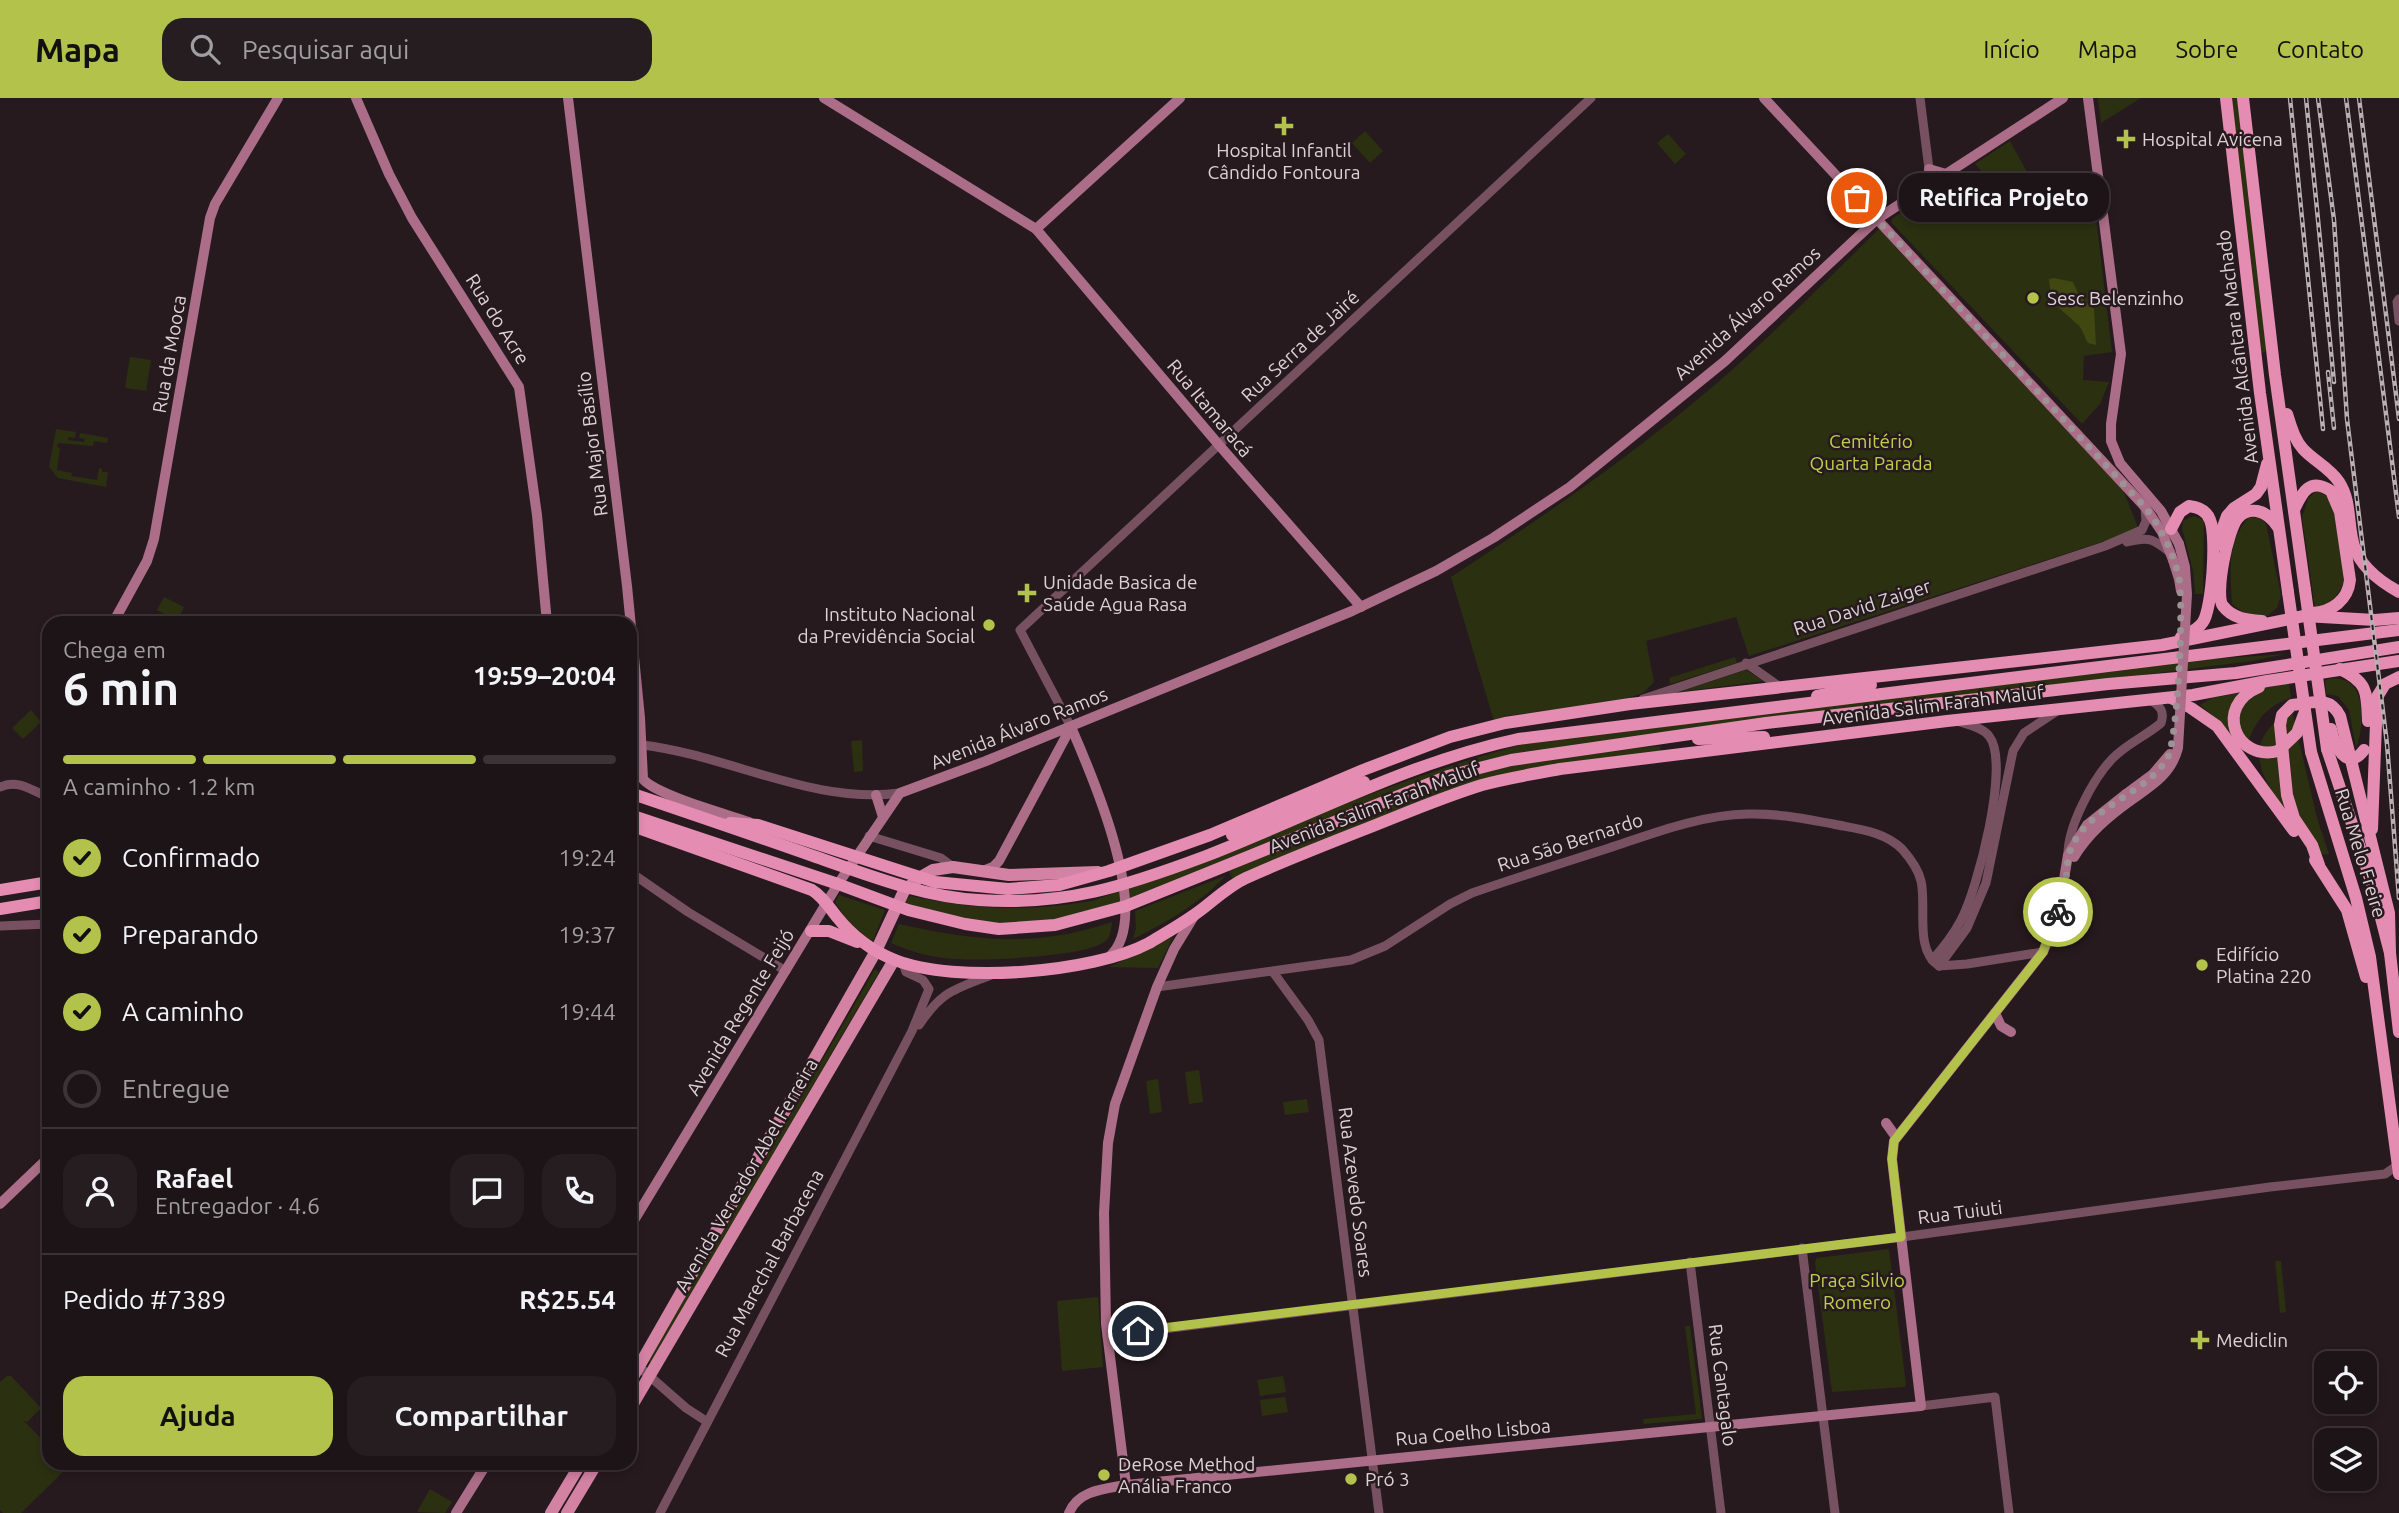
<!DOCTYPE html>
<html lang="pt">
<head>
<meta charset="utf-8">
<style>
	body { margin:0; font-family:Ubuntu,sans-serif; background:#251d20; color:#f1f3f6; height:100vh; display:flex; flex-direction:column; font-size:26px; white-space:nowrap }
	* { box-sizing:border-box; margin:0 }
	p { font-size:23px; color:#a09ea1 }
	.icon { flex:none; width:38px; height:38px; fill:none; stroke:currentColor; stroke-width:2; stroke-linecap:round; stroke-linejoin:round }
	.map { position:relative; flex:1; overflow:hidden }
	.details { position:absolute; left:42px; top:518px; width:595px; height:854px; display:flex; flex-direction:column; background:#1d1417; border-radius:21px; box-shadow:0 4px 10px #0003,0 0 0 2px #3b3336 }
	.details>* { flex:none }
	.controls { position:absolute; left:2314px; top:1253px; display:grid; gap:14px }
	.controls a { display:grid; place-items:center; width:63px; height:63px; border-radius:14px; background:#1d1417; box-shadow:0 4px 10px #0003,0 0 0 2px #3b3336; font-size:35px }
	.pin { position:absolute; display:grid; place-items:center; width:60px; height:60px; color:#fff; margin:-30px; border:4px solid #fff; border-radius:50%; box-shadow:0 2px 7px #0007 }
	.courier { position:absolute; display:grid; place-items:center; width:70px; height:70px; margin:-35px; border:5px solid #b2c24b; border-radius:50%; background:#fff; color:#222; box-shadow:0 2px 9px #0007 }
	.bubble { position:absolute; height:49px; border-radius:21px; background:#1d1417; box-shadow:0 4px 10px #0003,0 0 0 2px #3b3336; font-size:23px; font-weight:600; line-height:49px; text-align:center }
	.headline em { font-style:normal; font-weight:600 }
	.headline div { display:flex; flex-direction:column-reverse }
	.headline { display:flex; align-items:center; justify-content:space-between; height:119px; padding:0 21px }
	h1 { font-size:46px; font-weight:600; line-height:52px }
	.bar { display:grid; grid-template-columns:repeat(4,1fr); gap:10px 7px; align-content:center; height:84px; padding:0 21px }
	.bar i { height:9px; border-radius:5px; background:#3b3336 }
	.bar .selected { background:#b2c24b }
	.bar p { grid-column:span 4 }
	.line { display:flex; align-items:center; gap:18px; padding:0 21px; border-top:2px solid #3b3336 }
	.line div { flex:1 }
	.round { display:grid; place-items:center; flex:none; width:74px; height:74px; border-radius:21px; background:#251d20 }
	ol { padding:0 21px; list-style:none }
	li { display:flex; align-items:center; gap:21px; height:77px }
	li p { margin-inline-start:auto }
	li .icon { padding:7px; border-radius:50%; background:#b2c24b; color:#111; stroke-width:4 }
	li:last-child { color:#a09ea1 }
	li i { width:38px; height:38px; border:4px solid #3b3336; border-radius:50% }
	.cta { display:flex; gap:14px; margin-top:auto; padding:14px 21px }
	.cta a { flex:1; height:80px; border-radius:21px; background:#b2c24b; color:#111; font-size:28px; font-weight:600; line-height:80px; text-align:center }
	.cta a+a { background:#251d20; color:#f1f3f6 }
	header { display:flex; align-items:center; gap:42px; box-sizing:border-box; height:98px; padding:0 35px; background:#b2c24b; color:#111 }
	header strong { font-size:33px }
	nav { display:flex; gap:38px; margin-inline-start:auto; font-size:24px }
	.search { width:490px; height:63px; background:#251d20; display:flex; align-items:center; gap:18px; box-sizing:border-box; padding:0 24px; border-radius:21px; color:#a09ea1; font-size:26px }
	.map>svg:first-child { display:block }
	.green { fill:#2b3011 }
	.water { fill:#414711 }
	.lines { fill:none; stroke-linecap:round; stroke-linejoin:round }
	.tertiary { stroke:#785161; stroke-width:9 }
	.secondary { stroke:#ab6d87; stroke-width:10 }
	.primary { stroke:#d382a4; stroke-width:12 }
	.trunk { stroke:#e58cb2; stroke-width:12 }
	.rail-casing { stroke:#bab0b3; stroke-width:4.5 }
	.rail { stroke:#271a1f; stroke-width:2; stroke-dasharray:5; stroke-linecap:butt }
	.secondary-bridge { stroke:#ab6d87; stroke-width:10 }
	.trunk-bridge { stroke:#e58cb2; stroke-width:12 }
	.done { stroke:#9d9295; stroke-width:7; stroke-dasharray:0 12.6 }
	.route { stroke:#b2c24b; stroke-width:9 }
	.poi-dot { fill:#b2c24b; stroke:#271a1f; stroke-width:2.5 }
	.labels { text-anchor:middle; stroke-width:5; stroke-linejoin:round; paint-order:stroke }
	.poi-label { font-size:19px; fill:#dcd2d5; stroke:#271a1f; text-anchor:start }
	.street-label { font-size:19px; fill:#dcd2d5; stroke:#271a1f }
	.park-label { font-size:19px; fill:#becf4a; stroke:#271a1f }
</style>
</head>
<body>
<header>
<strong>Mapa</strong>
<div class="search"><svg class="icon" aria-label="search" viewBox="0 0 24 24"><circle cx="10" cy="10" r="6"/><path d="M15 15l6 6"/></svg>Pesquisar aqui</div>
<nav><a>Início</a><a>Mapa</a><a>Sobre</a><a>Contato</a></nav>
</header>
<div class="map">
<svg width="2399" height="1415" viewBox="0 0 2399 1415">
	<rect width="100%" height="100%" fill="#271a1f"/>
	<!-- green -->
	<g class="green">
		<path d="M2098 0H2141L2101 25Z"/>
		<path d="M2230 0H2238L2268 251 2263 255 2260 253Z"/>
		<path d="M1365 33 1383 53 1370 65 1352 45Z"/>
		<path d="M1668 36 1686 56 1675 66 1657 45Z"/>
		<path d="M2010 43 2043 103 2045 112 2056 125 2096 120 2112 254 2084 258 2083 282 2109 284 2100 306 2082 326 1891 124 1893 120 1953 80 1978 109 1995 99 1988 90 1992 85 1975 66Z"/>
		<path d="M1879 131 2123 392 2139 432 1749 558 1736 519 1646 543 1654 584 1643 595 1619 603 1506 618 1494 623 1451 479C1549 415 1645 349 1733 271 1783 226 1831 178 1879 131Z"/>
		<path d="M130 259 151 262 146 293 125 290Z"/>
		<path d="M56 331 76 334 75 340 68 339V342L84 344 85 341 79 340 80 335 108 340 107 345 94 343 93 348 58 345 57 349 60 350 57 372 72 375 71 378 97 382 99 370 102 371V374H108L106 389 58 380 49 369Z"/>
		<path d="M2315 394H2322C2323 395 2329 401 2330 402 2335 410 2345 476 2343 485 2339 499 2328 507 2315 510L2302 419 2308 401Z"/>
		<path d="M2194 418 2204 422 2203 496H2195L2193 473 2182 430 2183 423Z"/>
		<path d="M2249 419 2260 420 2266 426 2281 497 2277 510 2266 519 2244 515 2232 506C2231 473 2225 446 2249 419Z"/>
		<path d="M164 499 184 509 177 523 157 512Z"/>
		<path d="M2286 556 2252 563 1544 652 1313 729 1250 751 1110 809 1061 822 1006 827 962 822 906 808V802L910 798C978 812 1023 814 1092 803 1241 752 1383 682 1536 643L2195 562Z"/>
		<path d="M1735 559 1737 565 1670 586 1669 580Z"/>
		<path d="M1746 572 1763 583 1679 594Z"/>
		<path d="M2334 580C2339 581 2346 582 2350 585 2366 598 2363 634 2356 650L2349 612 2338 598 2326 596 2325 582Z"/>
		<path d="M2289 585 2291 600C2263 609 2253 627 2245 654L2217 621 2200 607 2212 600Z"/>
		<path d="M31 612 41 624 23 641 12 630Z"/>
		<path d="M2292 613 2317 720 2329 756C2320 759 2315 750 2309 742 2278 701 2224 650 2292 613Z"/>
		<path d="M862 642 863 673 854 674 851 643Z"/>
		<path d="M1660 648 1661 655 1554 667 1233 782 1228 771 1450 683 1498 669 1613 652Z"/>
		<path d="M1225 778C1201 805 1165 825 1133 841L1136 830 1135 813Z"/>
		<path d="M839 797 885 812 873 842 868 841 847 822 835 804Z"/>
		<path d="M1112 824C1111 832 1111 839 1104 844 1084 859 981 863 954 861 931 859 911 854 891 845L899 826C976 843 1035 850 1112 824Z"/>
		<path d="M1173 839 1158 870 1109 869Z"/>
		<path d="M875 871 879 874 651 1265 648 1263Z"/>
		<path d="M1199 972 1203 1004 1189 1006 1185 974Z"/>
		<path d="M1158 981 1162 1014 1150 1016 1146 983Z"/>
		<path d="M1307 1001 1309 1014 1285 1017 1283 1004Z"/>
		<path d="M1889 1151 1906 1287 1904 1289 1832 1294 1815 1164 1817 1160Z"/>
		<path d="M2275 1163H2281L2286 1214 2280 1215Z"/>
		<path d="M1098 1199 1103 1269 1062 1273 1057 1203Z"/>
		<path d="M1685 1228H1690L1702 1321 1644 1326 1643 1321 1696 1316Z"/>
		<path d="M7 1278H11L41 1310 27 1324 24 1323 49 1349V1365H65L68 1369 21 1415H3L0 1412V1284Z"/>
		<path d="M1283 1278 1286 1294 1260 1298 1257 1282Z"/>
		<path d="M1285 1299 1288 1314 1262 1318 1260 1302Z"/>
		<path d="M430 1391 452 1404 445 1415 417 1414Z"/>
	</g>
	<!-- water -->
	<path class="water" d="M2054 180 2073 184 2079 198 2094 211 2096 247 2088 245C2084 239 2083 230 2076 225 2059 209 2051 207 2049 181Z"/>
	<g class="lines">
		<!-- tertiary -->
		<g class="tertiary">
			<path d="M1920 0 1929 71 1923 91"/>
			<path d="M2399 201 2397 204 2399 223"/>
			<path d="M2127 444C2150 438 2153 441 2171 455"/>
			<path d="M1746 565 1780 589"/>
			<path d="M1643 601 2105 448 2142 432 2146 423 2145 409"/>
			<path d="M1071 629 1020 532 1591 0"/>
			<path d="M642 647C728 657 813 707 900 695"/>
			<path d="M0 689C20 681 31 693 49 699"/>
			<path d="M869 738 941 760 953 769"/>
			<path d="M2068 756C2068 728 2093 681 2112 661 2126 646 2146 638 2161 625 2165 613 2160 608 2150 602"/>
			<path d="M630 774 688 814 786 873"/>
			<path d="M0 828 49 826"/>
			<path d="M1932 862C1943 850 1953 837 1961 822 1977 793 2011 665 1989 638 1983 630 1970 627 1960 624"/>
			<path d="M1939 868 1967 830 1986 785 2013 653 2024 635 2057 613"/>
			<path d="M1939 868 1967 866 2043 854"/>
			<path d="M1273 874 1308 922 1319 942 1379 1415"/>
			<path d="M1157 889 1351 862 1385 848 1450 806 1472 795C1518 779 1563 765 1609 750 1654 735 1700 717 1748 716 1777 715 1805 721 1833 726 1857 731 1884 733 1902 751 1910 760 1918 770 1921 783 1927 808 1914 852 1939 868"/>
			<path d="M919 927C942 893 953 892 991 877"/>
			<path d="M1802 1150 1835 1415"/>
			<path d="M1690 1164 1721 1415"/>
			<path d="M1107 1238 1887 1141 2270 1089 2385 1076 2398 1067"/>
			<path d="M630 1261 686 1310 706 1323"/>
			<path d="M1921 1308 1995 1299 2009 1415"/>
			<path d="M660 1415 912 933 929 891 923 882 906 874 903 865"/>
		</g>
		<!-- secondary -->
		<g class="secondary">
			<path d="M356 0 389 76 412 120 519 289 537 417 547 525"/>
			<path d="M568 0 627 488 640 620 643 681C656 697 726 716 749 724"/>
			<path d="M824 0 1036 131 1219 347 1361 509"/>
			<path d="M1764 0 2145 409 2162 434 2173 462"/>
			<path d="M2088 0 2121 256 2111 326V343L2120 365 2161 413 2179 446"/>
			<path d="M1929 71 1946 76"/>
			<path d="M1036 131 1180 0"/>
			<path d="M113 525 147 463 154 441 210 120 215 106 278 0"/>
			<path d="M1071 629C1091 675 1155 820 1109 859"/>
			<path d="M876 697 883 719"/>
			<path d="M2074 759C2089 735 2108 719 2130 703"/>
			<path d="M983 773 993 769 999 763 1071 629"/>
			<path d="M1995 915 2001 928 2011 934"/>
			<path d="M1886 1025 1896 1039"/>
			<path d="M0 1106 49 1059"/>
			<path d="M630 1129 838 786 900 695 986 663 1352 513 1436 473 1493 440 1570 389 1725 263 1877 121 2063 0"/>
			<path d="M1126 1387 1106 1226 1104 1115 1108 1045 1115 1006 1157 889 1174 851 1193 820"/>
			<path d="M456 1415 487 1365"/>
			<path d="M1069 1415C1078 1392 1105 1391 1126 1387L1921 1308 1892 1061 1894 1043 2043 854 2058 817 2068 757 2087 727 2126 696"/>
		</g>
		<!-- primary -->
		<g class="primary">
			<path d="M630 1284 876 853 904 793 919 780 933 772 953 769 1009 777 1098 774"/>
			<path d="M630 1311 894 862"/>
			<path d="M551 1415 581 1365"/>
			<path d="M567 1415 597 1365"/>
		</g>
		<!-- trunk -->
		<g class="trunk">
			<path d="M2226 0 2260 295 2288 494"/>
			<path d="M2243 0 2275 277 2305 492"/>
			<path d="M2287 316C2291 328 2294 341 2303 351 2314 363 2330 370 2339 384 2352 404 2347 426 2354 448 2360 468 2381 484 2399 494"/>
			<path d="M2294 412C2302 394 2310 379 2331 393L2340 414 2350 482C2348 502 2332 514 2312 515"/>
			<path d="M2171 431 2180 414 2189 408C2198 409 2207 413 2210 422 2217 438 2212 510 2203 524 2198 532 2189 535 2181 539"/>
			<path d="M2216 448 2227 418 2234 410 2256 396 2261 389 2267 366"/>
			<path d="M2262 523C2248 522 2233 521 2223 508 2214 497 2228 430 2238 420 2243 414 2250 412 2257 413 2267 415 2273 421 2278 429"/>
			<path d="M2340 571C2368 584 2367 595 2368 623"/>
			<path d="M2259 589C2213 608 2236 664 2278 653"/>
			<path d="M1817 598 1871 587"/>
			<path d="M2171 600 2191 610 2217 628 2294 733"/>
			<path d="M1698 641 1764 639"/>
			<path d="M2327 651 2373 789 2390 855 2399 934"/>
			<path d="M2311 654 2356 800 2370 859 2399 1076"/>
			<path d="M630 695C692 716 754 737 816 759 868 777 923 799 979 802 1066 808 1126 788 1206 758 1309 718 1409 664 1518 641L2399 532"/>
			<path d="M630 717 838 786 908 812 965 826 999 831 1055 827 1126 808 1448 678 1511 662 1766 625 2108 586 2236 575 2399 549"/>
			<path d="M730 725 758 727 935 784 1008 791 1059 787 1109 773 1210 737 1363 672 1450 639 1505 625 1630 606 2162 547 2304 518 2375 522 2399 520"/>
			<path d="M630 727 812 792C823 799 829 809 837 819 853 839 872 853 895 862 955 886 1093 875 1149 845 1164 836 1180 827 1194 817 1212 805 1226 789 1246 780 1286 762 1327 746 1368 730 1406 715 1443 699 1482 687 1507 680 1534 676 1560 671L1947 623 2193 597 2267 583 2399 563"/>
			<path d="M2372 731 2377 599 2385 586 2399 579"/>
			<path d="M1232 737 1364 684"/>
			<path d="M2315 762 2347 812 2366 879"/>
			<path d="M2319 767 2312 747 2294 720 2287 697 2280 627 2282 617 2292 607C2312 605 2329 597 2340 618L2389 815 2390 855"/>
			<path d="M0 792 49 784"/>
			<path d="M0 811 49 803"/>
			<path d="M811 833H829L857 844"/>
		</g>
		<!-- rail casing -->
		<g class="rail-casing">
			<g id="rail">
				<path d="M2290 0 2323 331"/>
				<path d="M2306 0 2334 284"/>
				<path d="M2318 0 2334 122 2347 321 2387 646 2399 800"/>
				<path d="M2346 0 2399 419"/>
				<path d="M2359 0 2399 321"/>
				<path d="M2328 274 2334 330"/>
			</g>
		</g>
		<!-- rail -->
		<use href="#rail" class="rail"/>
		<!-- secondary-bridge -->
		<g class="secondary-bridge">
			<path d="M2173 462 2179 481 2181 493"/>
			<path d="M2126 696 2153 676 2170 656"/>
			<path d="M2130 703C2151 688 2171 677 2178 650L2187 496 2185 469 2179 446"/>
		</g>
		<!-- trunk-bridge -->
		<g class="trunk-bridge">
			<path d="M2305 492 2327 651"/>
			<path d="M2288 494 2311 654"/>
			<path d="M2331 631C2334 647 2347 675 2364 652"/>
			<path d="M2278 653 2297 635 2304 616"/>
		</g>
	</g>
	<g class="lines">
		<!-- done -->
		<path class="done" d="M1857 100 2145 409C2161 430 2174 455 2179 481 2184 504 2178 643 2167 661 2144 698 2084 709 2069 756 2067 761 2068 767 2067 772 2065 786 2062 800 2058 814"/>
		<!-- route -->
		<path class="route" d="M1138 1233 1901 1139 1892 1061 1894 1043 2043 854 2058 814"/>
	</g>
	<!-- markers -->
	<g class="poi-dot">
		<path d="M1280.5 17.5h7v7h7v7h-7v7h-7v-7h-7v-7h7z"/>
		<path d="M2122.5 30.5h7v7h7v7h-7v7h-7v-7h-7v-7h7z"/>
		<circle cx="2033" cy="200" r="7"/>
		<path d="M1023.5 484.5h7v7h7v7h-7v7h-7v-7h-7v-7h7z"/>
		<circle cx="989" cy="527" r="7"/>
		<circle cx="2202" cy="867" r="7"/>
		<path d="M2196.5 1231.5h7v7h7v7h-7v7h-7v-7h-7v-7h7z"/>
		<circle cx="1104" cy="1377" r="7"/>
		<circle cx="1351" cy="1381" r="7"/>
	</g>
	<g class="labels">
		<!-- poi labels -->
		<g class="poi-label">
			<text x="2142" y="48">Hospital Avicena</text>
			<text x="1284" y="59" text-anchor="middle">Hospital Infantil<tspan x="1284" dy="22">Cândido Fontoura</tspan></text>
			<text x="2047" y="207">Sesc Belenzinho</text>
			<text x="1043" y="491">Unidade Basica de<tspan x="1043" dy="22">Saúde Agua Rasa</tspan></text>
			<text x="975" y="523" text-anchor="end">Instituto Nacional<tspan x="975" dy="22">da Previdência Social</tspan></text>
			<text x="2216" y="863">Edifício<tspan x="2216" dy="22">Platina 220</tspan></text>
			<text x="2216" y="1249">Mediclin</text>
			<text x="1118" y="1373">DeRose Method<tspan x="1118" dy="22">Anália Franco</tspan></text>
			<text x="1365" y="1388">Pró 3</text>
		</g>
		<!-- street labels -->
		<g class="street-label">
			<text transform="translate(1747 215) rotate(-42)" y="7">Avenida Álvaro Ramos</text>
			<text transform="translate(498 221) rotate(58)" y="7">Rua do Acre</text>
			<text transform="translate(1300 248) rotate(-43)" y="7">Rua Serra de Jairé</text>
			<text transform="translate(2237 249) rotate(-97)" y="7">Avenida Alcântara Machado</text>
			<text transform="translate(169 256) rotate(-80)" y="7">Rua da Mooca</text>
			<text transform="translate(1210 310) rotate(50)" y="7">Rua Itamaracá</text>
			<text transform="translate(592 346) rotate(-97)" y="7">Rua Major Basílio</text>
			<text transform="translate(1862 509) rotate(-18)" y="7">Rua David Zaiger</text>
			<text transform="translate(1933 607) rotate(-7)" y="7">Avenida Salim Farah Maluf</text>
			<text transform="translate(1019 630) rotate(-22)" y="7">Avenida Álvaro Ramos</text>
			<text transform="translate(1374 709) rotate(-21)" y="7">Avenida Salim Farah Maluf</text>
			<text transform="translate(1570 744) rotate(-18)" y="7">Rua São Bernardo</text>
			<text transform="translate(2361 755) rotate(73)" y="7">Rua Melo Freire</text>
			<text transform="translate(740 914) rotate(-59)" y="7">Avenida Regente Feijó</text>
			<text transform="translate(746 1077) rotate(-60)" y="7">Avenida Vereador Abel Ferreira</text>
			<text transform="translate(1356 1094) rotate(83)" y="7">Rua Azevedo Soares</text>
			<text transform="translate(1960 1114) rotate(-7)" y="7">Rua Tuiuti</text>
			<text transform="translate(769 1165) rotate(-62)" y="7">Rua Marechal Barbacena</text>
			<text transform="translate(1723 1287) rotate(83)" y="7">Rua Cantagalo</text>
			<text transform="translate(1473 1334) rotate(-5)" y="7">Rua Coelho Lisboa</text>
		</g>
		<!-- park labels -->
		<g class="park-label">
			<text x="1871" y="350">Cemitério<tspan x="1871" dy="22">Quarta Parada</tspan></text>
			<text x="1857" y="1189">Praça Silvio<tspan x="1857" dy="22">Romero</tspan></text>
		</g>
	</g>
</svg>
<div class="controls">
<a><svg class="icon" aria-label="locate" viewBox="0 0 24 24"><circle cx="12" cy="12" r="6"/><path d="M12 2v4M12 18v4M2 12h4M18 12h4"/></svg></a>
<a><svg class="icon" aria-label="layers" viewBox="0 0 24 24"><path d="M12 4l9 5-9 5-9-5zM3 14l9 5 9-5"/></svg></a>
</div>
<div class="pin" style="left:1857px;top:100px;background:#ea580c"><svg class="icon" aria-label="bag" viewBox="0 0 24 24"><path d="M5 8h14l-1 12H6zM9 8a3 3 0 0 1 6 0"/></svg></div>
<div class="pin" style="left:1138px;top:1233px;background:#1f2937"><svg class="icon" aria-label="home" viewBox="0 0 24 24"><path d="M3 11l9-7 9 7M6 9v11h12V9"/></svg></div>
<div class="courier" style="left:2058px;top:814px"><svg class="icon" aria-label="bike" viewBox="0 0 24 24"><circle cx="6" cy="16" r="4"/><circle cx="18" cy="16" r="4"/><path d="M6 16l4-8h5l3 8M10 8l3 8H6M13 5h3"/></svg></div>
<div class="bubble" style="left:1899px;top:75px;width:210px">Retifica Projeto</div>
<section class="details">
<div class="headline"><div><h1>6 min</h1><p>Chega em</p></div><em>19:59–20:04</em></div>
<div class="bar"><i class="selected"></i><i class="selected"></i><i class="selected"></i><i></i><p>A caminho · 1.2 km</p></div>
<ol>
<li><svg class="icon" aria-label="check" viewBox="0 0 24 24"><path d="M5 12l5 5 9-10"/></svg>Confirmado<p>19:24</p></li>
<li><svg class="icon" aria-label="check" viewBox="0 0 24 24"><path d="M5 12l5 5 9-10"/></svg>Preparando<p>19:37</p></li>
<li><svg class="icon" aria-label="check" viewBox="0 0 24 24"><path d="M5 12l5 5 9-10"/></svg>A caminho<p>19:44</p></li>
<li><i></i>Entregue</li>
</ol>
<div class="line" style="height:126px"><a class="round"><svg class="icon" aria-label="person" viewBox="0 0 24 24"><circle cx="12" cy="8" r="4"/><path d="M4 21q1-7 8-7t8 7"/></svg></a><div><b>Rafael</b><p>Entregador · 4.6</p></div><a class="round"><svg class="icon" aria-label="chat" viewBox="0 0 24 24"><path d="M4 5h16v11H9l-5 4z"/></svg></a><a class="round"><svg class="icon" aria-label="phone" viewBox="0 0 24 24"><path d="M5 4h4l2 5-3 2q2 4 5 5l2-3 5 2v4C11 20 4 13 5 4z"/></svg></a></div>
<div class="line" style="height:91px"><div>Pedido #7389</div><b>R$25.54</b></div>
<div class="cta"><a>Ajuda</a><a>Compartilhar</a></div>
</section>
</div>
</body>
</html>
